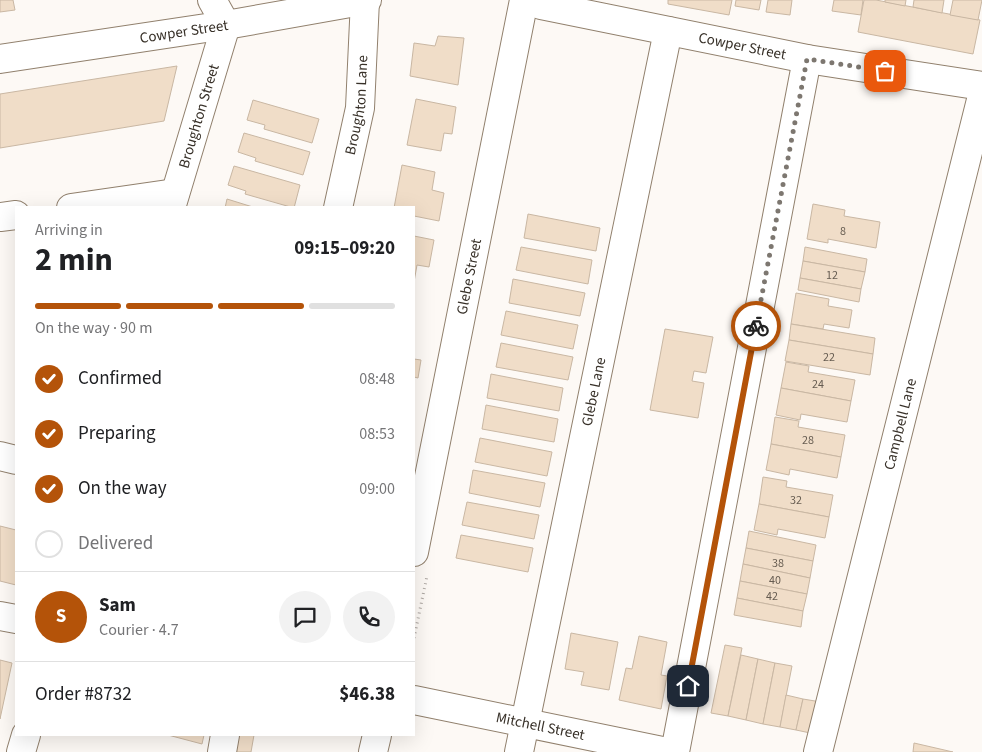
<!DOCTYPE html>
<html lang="en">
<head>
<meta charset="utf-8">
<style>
	body { margin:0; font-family:"Source Sans 3",sans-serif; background:#f2f2f2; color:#202124; height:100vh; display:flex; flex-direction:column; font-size:19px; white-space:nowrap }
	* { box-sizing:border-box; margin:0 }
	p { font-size:16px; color:#757577 }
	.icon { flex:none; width:28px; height:28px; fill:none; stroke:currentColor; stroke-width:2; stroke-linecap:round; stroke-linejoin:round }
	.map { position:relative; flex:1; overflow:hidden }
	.details { position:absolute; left:15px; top:206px; width:400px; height:530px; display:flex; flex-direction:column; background:#fff; border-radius:0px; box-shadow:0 5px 20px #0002 }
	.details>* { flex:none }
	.pin { position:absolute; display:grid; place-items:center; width:42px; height:42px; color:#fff; margin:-21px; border-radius:10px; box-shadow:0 2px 8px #0006 }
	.courier { position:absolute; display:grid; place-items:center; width:50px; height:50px; margin:-25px; border:4px solid #b45309; border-radius:50%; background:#fff; color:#222; box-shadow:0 1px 6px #0007 }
	.head em { font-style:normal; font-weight:700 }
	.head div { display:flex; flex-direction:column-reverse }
	.head { display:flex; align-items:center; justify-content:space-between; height:85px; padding:0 20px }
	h1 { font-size:32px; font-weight:700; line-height:38px }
	.bar { display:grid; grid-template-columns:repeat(4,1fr); gap:8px 5px; align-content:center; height:60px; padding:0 20px }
	.bar i { height:6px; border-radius:4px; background:#e0e0e0 }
	.bar .active { background:#b45309 }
	.bar p { grid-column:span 4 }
	.line { display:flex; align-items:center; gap:12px; padding:0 20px; border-top:1px solid #e0e0e0 }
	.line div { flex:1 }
	.round { display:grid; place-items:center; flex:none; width:52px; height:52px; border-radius:26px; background:#f2f2f2 }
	ol { padding:0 20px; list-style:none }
	li { display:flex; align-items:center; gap:15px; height:55px }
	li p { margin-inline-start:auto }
	li .icon { padding:5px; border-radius:50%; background:#b45309; color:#fff; stroke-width:4 }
	li:last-child { color:#757577 }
	li i { width:28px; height:28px; border:2px solid #e0e0e0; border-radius:50% }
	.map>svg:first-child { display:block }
	.building { fill:#f0ddc8; stroke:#c9b7a3 }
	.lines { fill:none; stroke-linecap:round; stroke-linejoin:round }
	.minor-casing { stroke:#91806d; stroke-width:30 }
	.path { stroke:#ada7a2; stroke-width:3; stroke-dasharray:1 4; stroke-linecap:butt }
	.minor { stroke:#fff; stroke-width:28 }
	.done { stroke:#7d7770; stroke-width:5; stroke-dasharray:0 9 }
	.route { stroke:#b45309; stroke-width:6 }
	.labels { text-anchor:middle; stroke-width:4; stroke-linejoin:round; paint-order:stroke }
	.number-label { font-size:12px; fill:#665c51 }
	.street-label { font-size:15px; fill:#383129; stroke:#fff }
</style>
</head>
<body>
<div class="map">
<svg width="982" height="752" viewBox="0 0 982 752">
	<rect width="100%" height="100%" fill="#fdf9f5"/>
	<!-- building -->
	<g class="building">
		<path d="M0 0H13L15 10 0 12Z"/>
		<path d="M668 0H732L729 15 668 4Z"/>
		<path d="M736 0H761L759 10 735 6Z"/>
		<path d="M768 0H792L790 15 766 12Z"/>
		<path d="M834 0H863L861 15 832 11Z"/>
		<path d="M864 0H876L980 20 973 54 858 32Z"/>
		<path d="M885 0H906L905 6 885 2Z"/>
		<path d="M914 0H944L942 13 913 7Z"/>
		<path d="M953 0H982L978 20 950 15Z"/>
		<path d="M438 36 464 38 458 85 410 76 414 43 435 46Z"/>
		<path d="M177 66 164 121 0 148V94Z"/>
		<path d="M416 99 456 107 452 134 444 133 441 151 407 145Z"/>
		<path d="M253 100 319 119 312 143 264 129 265 125 247 120Z"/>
		<path d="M244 133 310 152 303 175 255 161 256 158 238 152Z"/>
		<path d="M402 165 435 172 432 190 444 193 439 221 414 216V208H394Z"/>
		<path d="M234 166 300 185 294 208 245 194 246 191 228 185Z"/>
		<path d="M227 199 256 208H225Z"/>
		<path d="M813 204 845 210 844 216 880 222 876 248 828 239V243L807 239Z"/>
		<path d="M528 214 600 228 596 251 524 238Z"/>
		<path d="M414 236 434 240 429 267 417 265 414 282Z"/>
		<path d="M521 247 592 260 588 284 516 270Z"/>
		<path d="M805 247 867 259 865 272 803 261Z"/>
		<path d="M803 261 865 272 861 289 800 278Z"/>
		<path d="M800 278 861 289 859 302 798 290Z"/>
		<path d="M513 279 585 293 580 316 509 303Z"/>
		<path d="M796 293 829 299 828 306 852 310 849 328 824 324 823 329 791 324Z"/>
		<path d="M506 311 578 325 573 349 501 335Z"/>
		<path d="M791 324 875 338 873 354 789 340Z"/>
		<path d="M665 329 713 337 706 373 694 371 692 381 704 383 698 418 650 410Z"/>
		<path d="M789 340 873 354 870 375 785 361Z"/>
		<path d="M501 343 573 357 568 380 496 367Z"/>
		<path d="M414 359 421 360 418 378 414 377Z"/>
		<path d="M786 362 809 366 808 372 855 380 851 401 781 388Z"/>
		<path d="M491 374 563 388 559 411 487 398Z"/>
		<path d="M781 388 851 401 847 422 801 414 800 420 776 415Z"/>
		<path d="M486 405 558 419 554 442 482 429Z"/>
		<path d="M775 417 799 421 798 427 845 435 841 457 771 444Z"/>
		<path d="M480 438 552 452 547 476 475 462Z"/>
		<path d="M771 444 841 457 837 478 790 469 789 475 766 470Z"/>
		<path d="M473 470 545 483 540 507 469 493Z"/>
		<path d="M763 477 787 481 786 487 833 495 829 517 759 504Z"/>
		<path d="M467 502 539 515 534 539 462 525Z"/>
		<path d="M759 504 829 517 825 538 778 529 777 535 754 530Z"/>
		<path d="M0 526 16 530V585L0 581Z"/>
		<path d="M749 531 816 545 813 561 746 548Z"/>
		<path d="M461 535 533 548 528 572 456 558Z"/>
		<path d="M746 548 813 561 810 578 743 564Z"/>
		<path d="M743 564 810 578 807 594 740 581Z"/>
		<path d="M740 581 807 594 803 611 737 598Z"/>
		<path d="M737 598 803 611 801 627 734 615Z"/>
		<path d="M571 633 618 642 609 690 581 685 584 672 565 669Z"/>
		<path d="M639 636 667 642 661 675 667 676 661 709 619 700 626 668 632 669Z"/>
		<path d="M725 645 742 648 728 716 711 713Z"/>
		<path d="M741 655 758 659 746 720 728 716Z"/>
		<path d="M758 659 775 663 763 724 746 720Z"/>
		<path d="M0 660 12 663 0 719Z"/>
		<path d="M775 663 792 666 780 727 763 724Z"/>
		<path d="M786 695 803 699 796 730 780 727Z"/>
		<path d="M803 699 821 702 815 734 796 730Z"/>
		<path d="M168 735H204L202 744Z"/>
		<path d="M236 735H254L251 752H232Z"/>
		<path d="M914 743 953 752H913Z"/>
	</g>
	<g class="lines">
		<!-- minor casing -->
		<g class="minor-casing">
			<g id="minor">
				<path id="s1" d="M534 0 541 5 807 59 982 86"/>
				<path id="s2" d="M0 59 226 25 367 0"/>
				<path d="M71 208 175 193"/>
				<path id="s3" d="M171 208 226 25 212 0"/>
				<path id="s4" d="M338 208 360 108 365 0"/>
				<path d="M0 217 16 215"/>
				<path d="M0 456 16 460"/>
				<path id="s5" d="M414 552 524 0"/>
				<path d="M0 616 16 619"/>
				<path id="s6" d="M414 700 667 752"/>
				<path d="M21 752 26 735"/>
				<path d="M222 752 225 735"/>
				<path d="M373 752 377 735"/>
				<path id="s7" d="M519 752 668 31"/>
				<path d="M675 752 807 59"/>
				<path id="s8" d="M818 752 982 96"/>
			</g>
		</g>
		<!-- path -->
		<path class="path" d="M414 638 427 576"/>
		<!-- minor -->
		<use href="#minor" class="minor"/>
	</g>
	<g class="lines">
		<!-- done -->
		<path class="done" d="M756 326 807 59 885 71"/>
		<!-- route -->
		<path class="route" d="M688 686 756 326"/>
	</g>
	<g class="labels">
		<!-- number labels -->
		<g class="number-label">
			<text x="843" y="235">8</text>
			<text x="832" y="279">12</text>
			<text x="829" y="361">22</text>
			<text x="818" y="388">24</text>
			<text x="808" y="444">28</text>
			<text x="796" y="504">32</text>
			<text x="778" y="567">38</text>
			<text x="775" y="584">40</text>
			<text x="772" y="600">42</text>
		</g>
		<!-- street labels -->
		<g class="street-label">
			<text dy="5" stroke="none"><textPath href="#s2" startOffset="186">Cowper Street</textPath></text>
			<text dy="5" stroke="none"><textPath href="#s1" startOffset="214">Cowper Street</textPath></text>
			<text dy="5" stroke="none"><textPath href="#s4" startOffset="105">Broughton Lane</textPath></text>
			<text dy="5" stroke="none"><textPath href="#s3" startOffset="96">Broughton Street</textPath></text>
			<text dy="5" stroke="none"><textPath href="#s5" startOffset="281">Glebe Street</textPath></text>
			<text dy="5" stroke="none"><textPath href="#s7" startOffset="368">Glebe Lane</textPath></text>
			<text dy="5" stroke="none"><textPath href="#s8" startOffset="338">Campbell Lane</textPath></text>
			<text dy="5" stroke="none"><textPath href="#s6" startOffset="129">Mitchell Street</textPath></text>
		</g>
	</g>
</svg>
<div class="pin" style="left:885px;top:71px;background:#ea580c"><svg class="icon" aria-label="bag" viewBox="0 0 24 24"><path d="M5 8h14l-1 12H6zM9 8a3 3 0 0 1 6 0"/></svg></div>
<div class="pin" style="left:688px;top:686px;background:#1f2937"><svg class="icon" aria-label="home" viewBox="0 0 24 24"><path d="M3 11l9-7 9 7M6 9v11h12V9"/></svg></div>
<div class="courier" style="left:756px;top:326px"><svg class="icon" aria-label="bike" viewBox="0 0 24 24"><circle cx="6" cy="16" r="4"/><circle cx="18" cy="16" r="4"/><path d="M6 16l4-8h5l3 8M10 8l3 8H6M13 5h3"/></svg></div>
<section class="details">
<div class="head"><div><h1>2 min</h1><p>Arriving in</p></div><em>09:15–09:20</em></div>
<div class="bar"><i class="active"></i><i class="active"></i><i class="active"></i><i></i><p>On the way · 90 m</p></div>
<ol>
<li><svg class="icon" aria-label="check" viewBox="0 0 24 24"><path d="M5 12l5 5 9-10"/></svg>Confirmed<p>08:48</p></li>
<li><svg class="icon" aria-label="check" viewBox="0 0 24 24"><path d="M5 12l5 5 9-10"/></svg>Preparing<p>08:53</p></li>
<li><svg class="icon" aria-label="check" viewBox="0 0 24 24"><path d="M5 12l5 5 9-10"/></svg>On the way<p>09:00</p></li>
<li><i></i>Delivered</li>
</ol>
<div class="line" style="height:90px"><b class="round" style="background:#b45309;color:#fff">S</b><div><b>Sam</b><p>Courier · 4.7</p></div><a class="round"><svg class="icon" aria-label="chat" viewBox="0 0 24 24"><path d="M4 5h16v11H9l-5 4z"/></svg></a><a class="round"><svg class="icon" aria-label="phone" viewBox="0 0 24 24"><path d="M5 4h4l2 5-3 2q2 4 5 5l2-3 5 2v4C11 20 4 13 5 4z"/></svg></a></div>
<div class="line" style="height:65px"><div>Order #8732</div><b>$46.38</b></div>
</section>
</div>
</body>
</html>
